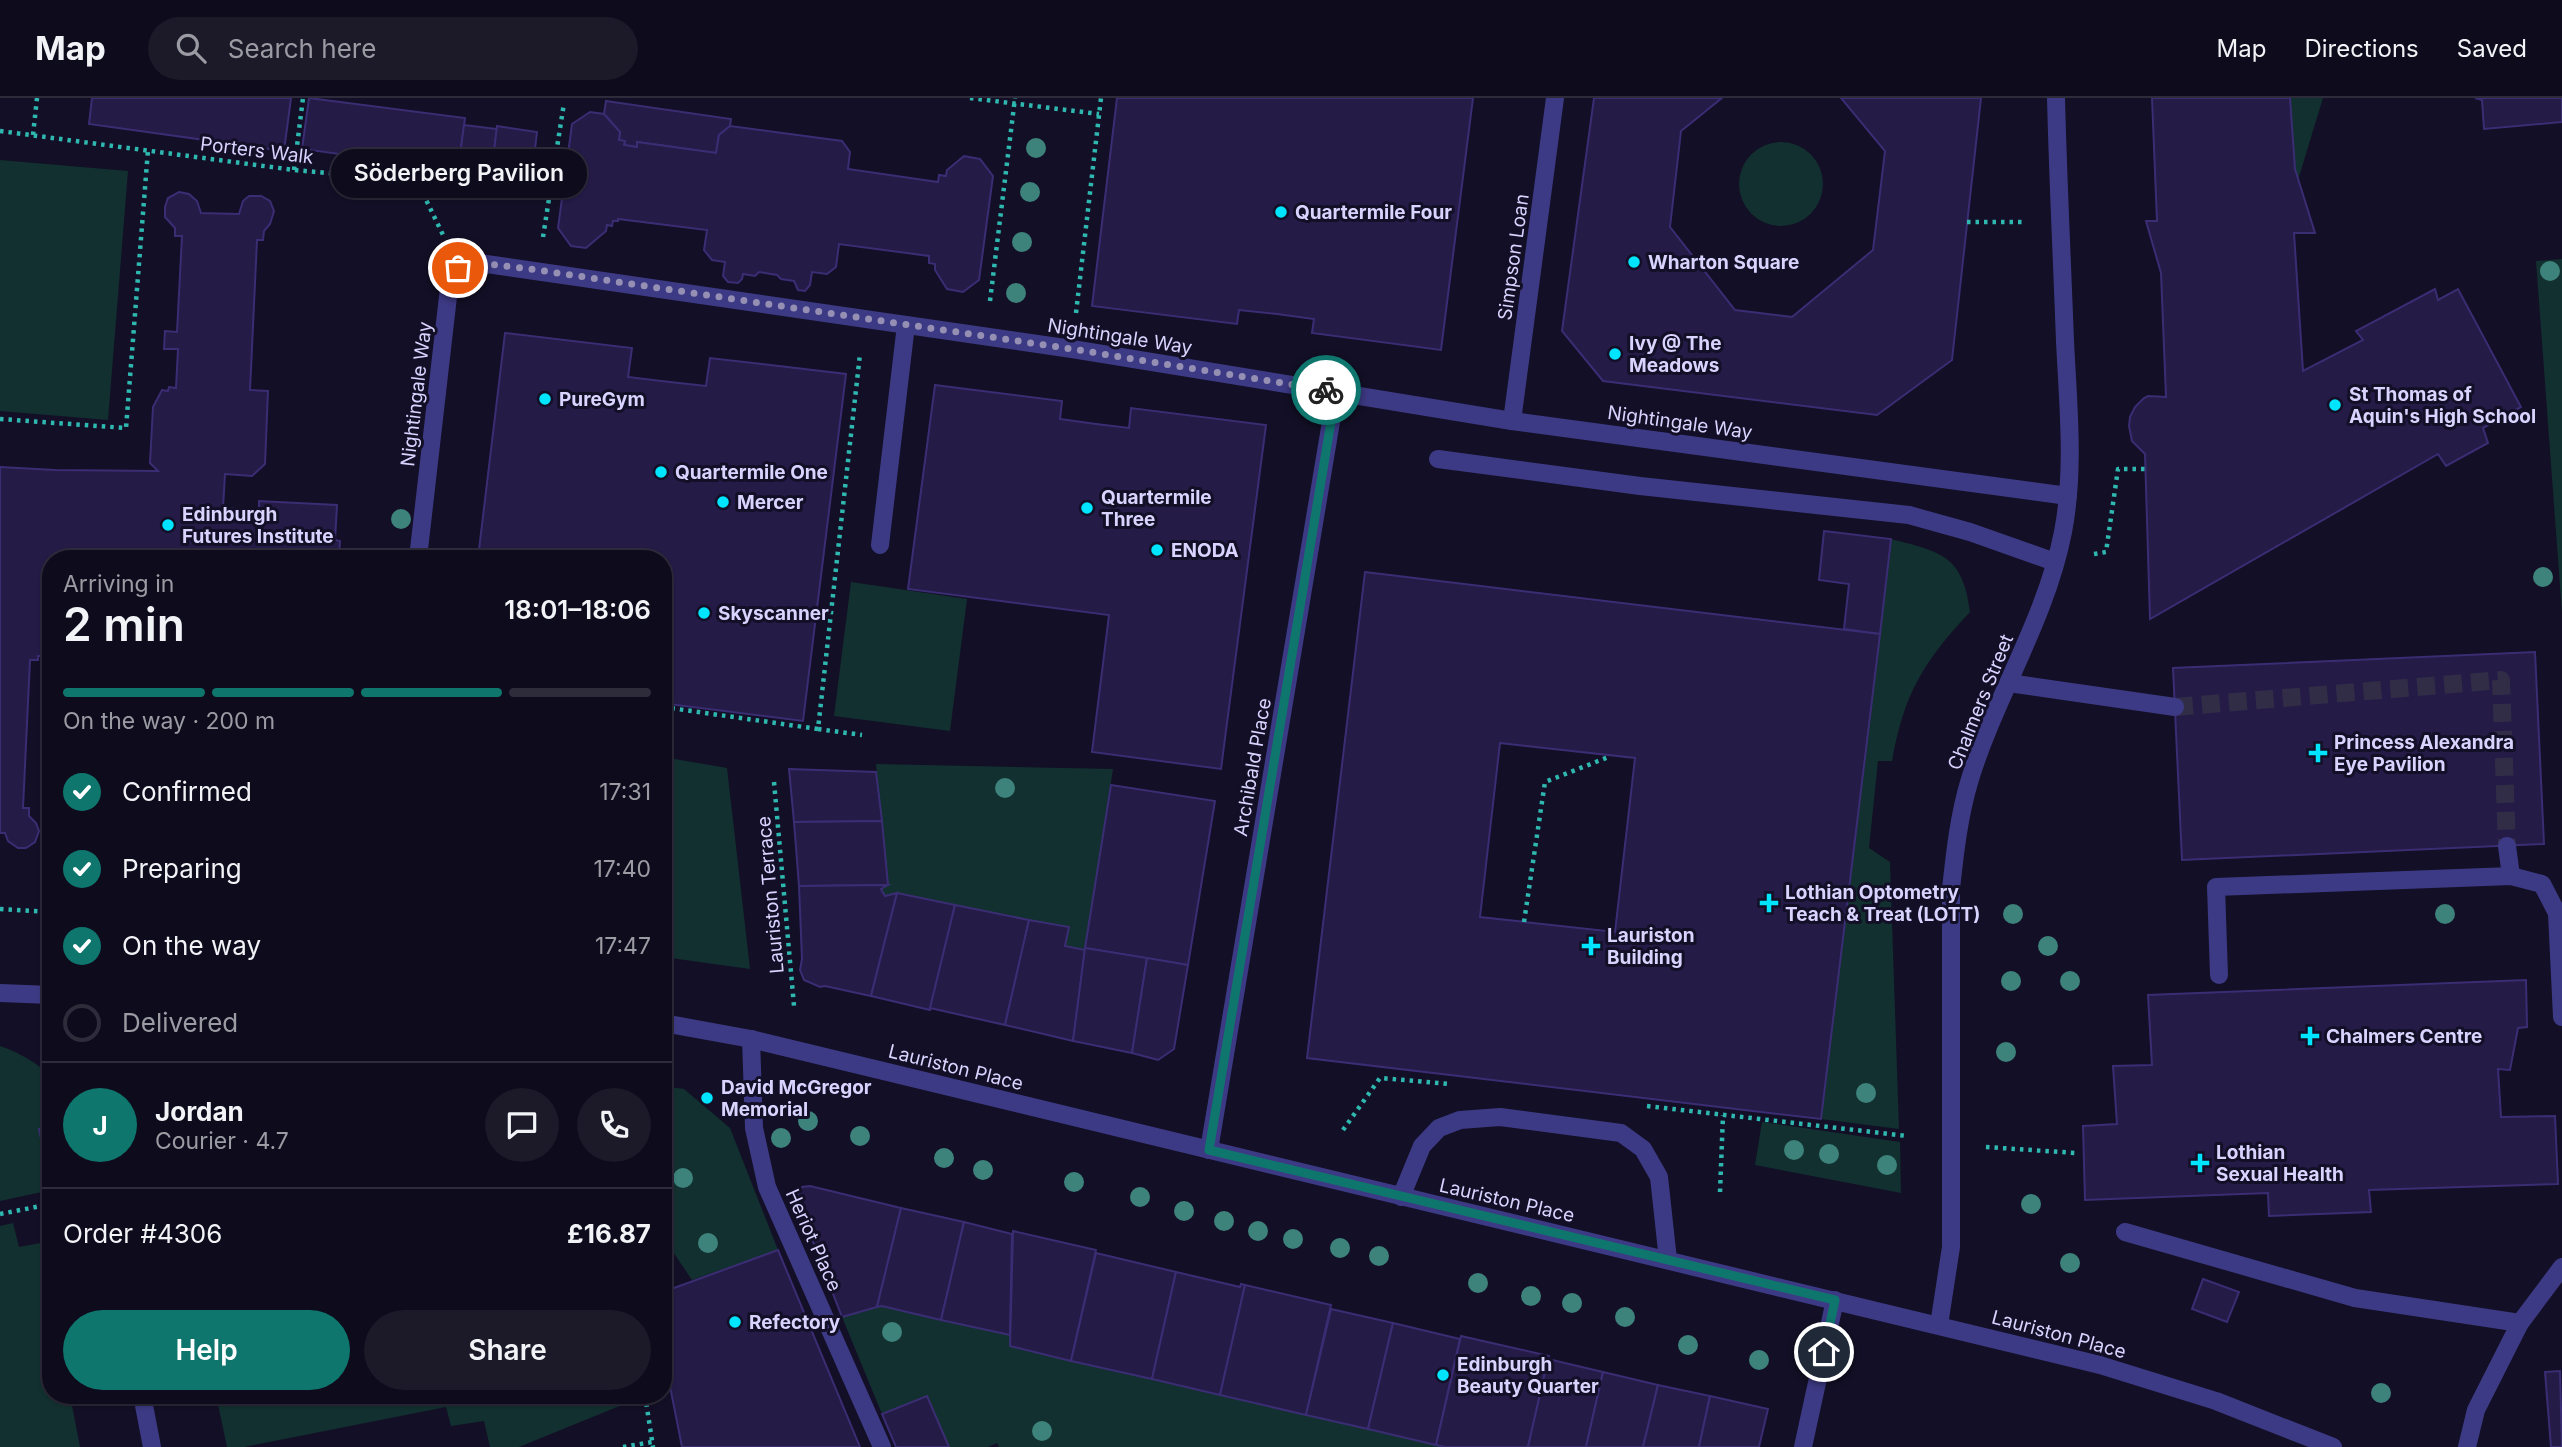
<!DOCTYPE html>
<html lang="en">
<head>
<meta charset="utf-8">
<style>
	body { margin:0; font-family:Inter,sans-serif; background:#1c1929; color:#f1f3f6; height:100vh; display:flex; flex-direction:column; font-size:26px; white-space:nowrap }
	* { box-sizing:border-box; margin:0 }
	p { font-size:23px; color:#9b9ba3 }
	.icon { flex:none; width:38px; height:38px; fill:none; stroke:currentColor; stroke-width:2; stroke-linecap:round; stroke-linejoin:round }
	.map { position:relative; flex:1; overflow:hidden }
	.side { position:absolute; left:42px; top:452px; width:630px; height:854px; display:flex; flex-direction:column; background:#0e0b1c; border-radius:28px; box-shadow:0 2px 5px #0004,0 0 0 2px #2e2b3b }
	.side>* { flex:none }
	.pin { position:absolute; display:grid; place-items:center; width:60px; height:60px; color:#fff; margin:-30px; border:4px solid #fff; border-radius:50%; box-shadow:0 2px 7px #0007 }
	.courier { position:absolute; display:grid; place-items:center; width:70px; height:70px; margin:-35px; border:5px solid #0f766e; border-radius:50%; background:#fff; color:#222; box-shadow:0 2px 9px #0007 }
	.bubble { position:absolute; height:49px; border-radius:24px; background:#0e0b1c; box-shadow:0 2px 5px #0004,0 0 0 2px #2e2b3b; font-size:23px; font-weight:600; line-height:49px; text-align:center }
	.headline em { font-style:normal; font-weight:600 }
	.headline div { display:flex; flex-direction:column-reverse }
	.headline { display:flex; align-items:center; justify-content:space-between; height:119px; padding:0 21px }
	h1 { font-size:46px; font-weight:600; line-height:52px }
	.bar { display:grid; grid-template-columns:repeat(4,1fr); gap:10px 7px; align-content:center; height:84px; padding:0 21px }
	.bar i { height:9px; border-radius:5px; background:#2e2b3b }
	.bar .selected { background:#0f766e }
	.bar p { grid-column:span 4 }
	.line { display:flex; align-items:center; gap:18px; padding:0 21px; border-top:2px solid #2e2b3b }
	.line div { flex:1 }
	.round { display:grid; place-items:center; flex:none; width:74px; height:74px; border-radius:37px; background:#1c1929 }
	ol { padding:0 21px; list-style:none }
	li { display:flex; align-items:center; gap:21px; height:77px }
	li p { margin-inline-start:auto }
	li .icon { padding:7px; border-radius:50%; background:#0f766e; color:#fff; stroke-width:4 }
	li:last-child { color:#9b9ba3 }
	li i { width:38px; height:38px; border:4px solid #2e2b3b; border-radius:50% }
	.button { display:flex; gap:14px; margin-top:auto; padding:14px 21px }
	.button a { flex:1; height:80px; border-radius:42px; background:#0f766e; color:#fff; font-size:28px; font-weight:600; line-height:80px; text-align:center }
	.button a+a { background:#1c1929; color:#f1f3f6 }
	header { display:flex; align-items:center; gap:42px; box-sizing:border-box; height:98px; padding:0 35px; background:#0e0b1c; border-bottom:2px solid #2e2b3b }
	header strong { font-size:33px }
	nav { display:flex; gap:38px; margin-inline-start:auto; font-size:24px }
	.search { width:490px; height:63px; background:#1c1929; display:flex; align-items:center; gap:18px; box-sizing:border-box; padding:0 24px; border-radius:38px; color:#9b9ba3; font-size:26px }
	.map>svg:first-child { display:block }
	.green { fill:#12302f }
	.building { fill:#241b47; stroke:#3b2d73; stroke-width:2; fill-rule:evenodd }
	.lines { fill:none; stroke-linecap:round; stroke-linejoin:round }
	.minor-tunnel { stroke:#312d47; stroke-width:18; stroke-dasharray:18 9; stroke-linecap:butt }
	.path { stroke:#2fb8b0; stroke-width:4.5; stroke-dasharray:3.5 5; stroke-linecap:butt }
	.minor { stroke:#3d3a85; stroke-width:18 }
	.tree { fill:#3d827b }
	.done { stroke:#948fb3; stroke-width:7; stroke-dasharray:0 12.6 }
	.route { stroke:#0f766e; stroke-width:9 }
	.poi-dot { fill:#00e5ff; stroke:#130f26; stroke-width:2.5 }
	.labels { text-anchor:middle; stroke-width:6; stroke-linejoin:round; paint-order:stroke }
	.street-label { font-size:19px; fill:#d9d4ff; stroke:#130f26 }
	.poi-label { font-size:19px; font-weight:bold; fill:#d9d4ff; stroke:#130f26; text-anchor:start }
</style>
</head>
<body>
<header>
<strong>Map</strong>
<div class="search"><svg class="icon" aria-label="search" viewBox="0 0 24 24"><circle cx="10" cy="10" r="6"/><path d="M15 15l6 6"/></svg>Search here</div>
<nav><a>Map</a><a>Directions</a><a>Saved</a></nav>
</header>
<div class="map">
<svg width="2562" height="1349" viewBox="0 0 2562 1349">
	<rect width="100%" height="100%" fill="#130f26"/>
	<!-- green -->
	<g class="green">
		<path d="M2290 0H2323L2298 82 2295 71Z"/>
		<circle cx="1781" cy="86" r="42"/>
		<path d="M0 62 128 73 108 322 0 313Z"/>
		<path d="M2562 161V515L2536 163Z"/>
		<path d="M1891 441C1941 454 1963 457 1970 514 1923 564 1904 596 1892 663H1878L1869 750 1890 764 1899 1031 1821 1021Z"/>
		<path d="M851 484 967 501 950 633 834 618Z"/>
		<path d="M663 659 727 670 750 871 663 859Z"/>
		<path d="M876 666 1113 671 1085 852 1065 848 1069 830 897 795 885 798 881 791 888 787Z"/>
		<path d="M0 948C13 952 47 968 51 983 54 995 51 1015 51 1028L40 1031 51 1092 0 1103Z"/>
		<path d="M663 988 684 991 730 1030 778 1152 692 1182 663 1139Z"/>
		<path d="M1762 1024 1900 1044 1901 1095 1755 1067Z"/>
		<path d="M13 1125 19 1149 51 1143V1183L48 1184 51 1197V1297H70L80 1349H0V1128Z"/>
		<path d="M882 1208 1010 1237 1011 1249 1445 1349H999L997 1345 988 1349H949L927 1298 882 1316 842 1219Z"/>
		<path d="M216 1297H620L622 1307 519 1349H490L484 1323 451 1328 446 1309 244 1349H227Z"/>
	</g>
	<!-- building -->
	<g class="building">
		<path d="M92 0H291L284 53 89 26Z"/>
		<path d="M309 0 465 20 458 72 302 51Z"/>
		<path d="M1117 0H1473L1441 252 1312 235 1314 221 1277 216 1239 212 1237 226 1092 208Z"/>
		<path d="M1594 0H1722L1681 33 1670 129 1735 212 1792 219 1873 152 1885 53 1841 0H1981L1952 262 1877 317 1603 283 1562 233Z"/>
		<path d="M2152 0H2290L2295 71 2315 135H2294L2303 273 2363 242 2356 233 2435 191 2438 202 2458 191 2521 309 2483 330 2488 345 2446 368 2438 356 2150 521 2145 356 2132 343 2129 328 2130 319 2135 309 2144 300 2148 298 2166 299 2161 175 2146 123H2157Z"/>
		<path d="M2475 0H2562V24L2484 31 2482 2Z"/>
		<path d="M606 3 731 21 730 28 719 37 716 55 637 44V49L624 47 625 43 619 42 620 34 604 16Z"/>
		<path d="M590 14 604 16 620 34 619 42 625 43 624 47 637 49V44L716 55 719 37 730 28 842 43 850 54 848 71 938 84 939 77 946 78 947 72 964 58 980 61 993 78 979 182 963 194 947 191 935 172V166L929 165V158L839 146 836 169 827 176 812 174 810 187 805 193 798 192 794 183 781 181 777 177 759 174 755 178 743 176 742 181 738 185 728 184 723 178 725 164 712 162 704 152 707 132 618 121V123H613L612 128 607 127 606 133 586 150 571 148 558 130 572 26Z"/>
		<path d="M464 27 497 31 493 61 460 57Z"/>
		<path d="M497 28 537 34 532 76 492 70Z"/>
		<path d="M179 94 189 96 197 103 201 115 239 116 243 103 249 98H261L270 103 274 113 270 126 264 133 263 142H257L250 292 268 293 265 366 252 378 225 376 223 410 259 412V403L337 407 335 442 340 443 339 460H51V555L42 554V558H38V562H30L23 710H29V718L36 725 39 733 35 744 26 750H18L8 743 5 735H0V369L55 372 158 373 150 365 153 309 162 292 168 293 169 289 176 290 178 251H164L165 233 177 234 182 138H175V130L165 119V109L168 100Z"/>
		<path d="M505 235 632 250 628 279 670 284 706 288 710 260 846 276 803 623 668 606 670 589 663 588V460H478Z"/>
		<path d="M935 287 1062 303 1060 321 1096 326 1129 330 1131 310 1266 327 1221 671 1092 654 1109 517 908 491Z"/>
		<path d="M1824 433 1891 441 1880 536 1844 531 1849 486 1819 482Z"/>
		<path d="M1365 474 1880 536 1821 1021 1307 960ZM1500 645 1635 660 1615 834 1480 819Z"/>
		<path d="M2535 554 2544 746 2182 762 2173 570Z"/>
		<path d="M789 671 876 674 882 723 794 724Z"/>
		<path d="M1111 687 1215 703 1188 867 1085 850Z"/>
		<path d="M882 723 888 787 799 788 794 724Z"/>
		<path d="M888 787 881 791 885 798 897 795 871 898 825 888 820 889 804 882 800 872 802 861 799 788Z"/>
		<path d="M897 795 955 807 930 912 871 898Z"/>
		<path d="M955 807 1029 822 1005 927 930 910Z"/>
		<path d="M1029 822 1069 829 1065 848 1085 852 1073 943 1005 927Z"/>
		<path d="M1085 850 1147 860 1132 955 1073 943Z"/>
		<path d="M1147 860 1188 867 1174 951 1158 962 1132 955Z"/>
		<path d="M2526 882 2527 929 2518 930 2510 972 2498 971 2501 1019 2555 1018 2558 1086 2369 1092 2371 1114 2269 1118 2268 1095 2085 1102 2083 1028 2117 1026 2113 968 2152 967 2148 897Z"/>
		<path d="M51 1028V1068L47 1069 39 1031Z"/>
		<path d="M810 1088 901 1110 877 1209 842 1219 796 1100 802 1089Z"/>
		<path d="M901 1110 964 1124 941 1222 882 1208 877 1209Z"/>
		<path d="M964 1124 1012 1136 1010 1237 941 1222Z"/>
		<path d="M1013 1133 1096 1152 1071 1263 1010 1248Z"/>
		<path d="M778 1152 860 1349H682L663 1253V1194Z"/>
		<path d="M1096 1155 1176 1174 1152 1281 1071 1263Z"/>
		<path d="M1176 1174 1240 1189 1241 1186 1245 1187 1220 1297 1152 1281Z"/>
		<path d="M2203 1181 2239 1194 2227 1224 2192 1211Z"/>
		<path d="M1245 1187 1331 1207 1306 1317 1220 1297Z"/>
		<path d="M1331 1211 1393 1225 1368 1331 1306 1317Z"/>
		<path d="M1393 1225 1460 1241 1436 1347 1368 1331Z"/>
		<path d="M1461 1238 1549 1258 1528 1349H1445L1436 1347Z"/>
		<path d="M1548 1261 1603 1274 1586 1349H1528Z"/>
		<path d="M2560 1273 2562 1349H2551L2545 1274Z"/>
		<path d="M1603 1274 1658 1287 1643 1349H1586Z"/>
		<path d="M1658 1287 1710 1298 1699 1349H1643Z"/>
		<path d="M927 1298 949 1349H896L882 1316Z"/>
		<path d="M1710 1298 1768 1311 1759 1349H1699Z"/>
	</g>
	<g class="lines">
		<!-- minor-tunnel -->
		<path class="minor-tunnel" d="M2175 609 2501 582 2507 748"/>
		<!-- path -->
		<g class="path">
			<path d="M970 0 1099 16"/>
			<path d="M0 33 294 72 417 83 444 139"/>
			<path d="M33 37 37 0"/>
			<path d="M294 72 303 0"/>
			<path d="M1967 124H2024"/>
			<path d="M543 139 564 5"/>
			<path d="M990 203 1015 0"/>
			<path d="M1076 215 1101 0"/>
			<path d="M0 321 126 330 148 52"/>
			<path d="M2094 456 2106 454 2118 371H2146"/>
			<path d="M663 609 818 631 860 256"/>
			<path d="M818 631 862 637"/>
			<path d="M774 684 794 908"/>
			<path d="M0 811 51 814"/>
			<path d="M1524 824 1545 684 1611 658"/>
			<path d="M1647 1008 1907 1038"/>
			<path d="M1343 1032 1380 980 1450 986"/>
			<path d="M1986 1049 2076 1055"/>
			<path d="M1720 1094 1723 1017"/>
			<path d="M0 1116 51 1106"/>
			<path d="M645 1297 653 1349"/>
			<path d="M623 1349 652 1344"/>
		</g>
		<!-- minor -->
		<g class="minor">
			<path d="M1512 323 1555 0"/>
			<path d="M1438 361 1640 388 1909 417 1970 434 2055 464"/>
			<path d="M880 447 906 227"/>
			<path d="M418 460 450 181 458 169 473 164 1072 251 1512 323 2068 398"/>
			<path d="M2009 585 2175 609"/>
			<path d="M2507 748 2511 778"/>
			<path d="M2219 877 2216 789 2511 778 2542 786 2557 815 2562 919"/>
			<path d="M0 895 51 897"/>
			<path d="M663 925 751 941 2100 1267 2216 1303 2333 1349"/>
			<path d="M751 941 754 1030 767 1089 882 1349"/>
			<path d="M1209 1052 1336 294"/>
			<path d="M1401 1099 1422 1048 1439 1030 1460 1022 1500 1019 1621 1035 1643 1051 1659 1079 1668 1162"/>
			<path d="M2125 1134 2355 1200 2520 1225"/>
			<path d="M1939 1227 1951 1149V791C1955 754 1959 717 1970 681 1996 597 2046 521 2063 434 2075 371 2068 306 2065 243 2062 162 2058 81 2056 0"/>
			<path d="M142 1297 152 1349"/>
			<path d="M1803 1349 1835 1202"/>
			<path d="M2467 1349 2476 1312 2520 1225 2562 1169"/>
		</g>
	</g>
	<!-- trees -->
	<g class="tree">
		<circle cx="1036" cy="50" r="10"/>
		<circle cx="1030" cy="94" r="10"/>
		<circle cx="1022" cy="144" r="10"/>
		<circle cx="2550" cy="173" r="10"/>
		<circle cx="1016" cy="195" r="10"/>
		<circle cx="401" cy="421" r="10"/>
		<circle cx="2543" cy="479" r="10"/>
		<circle cx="1005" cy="690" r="10"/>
		<circle cx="2013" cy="816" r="10"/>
		<circle cx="2445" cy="816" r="10"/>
		<circle cx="2048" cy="848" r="10"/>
		<circle cx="2011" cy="883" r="10"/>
		<circle cx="2070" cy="883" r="10"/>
		<circle cx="2006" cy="954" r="10"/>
		<circle cx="1866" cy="995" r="10"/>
		<circle cx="808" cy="1023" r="10"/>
		<circle cx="860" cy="1038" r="10"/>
		<circle cx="781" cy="1040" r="10"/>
		<circle cx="1794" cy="1052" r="10"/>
		<circle cx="1829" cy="1056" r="10"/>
		<circle cx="944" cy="1060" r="10"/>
		<circle cx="1887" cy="1067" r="10"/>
		<circle cx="983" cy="1072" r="10"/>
		<circle cx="683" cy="1080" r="10"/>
		<circle cx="1074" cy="1084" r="10"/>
		<circle cx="1140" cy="1099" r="10"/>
		<circle cx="2031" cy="1106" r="10"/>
		<circle cx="1184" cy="1113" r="10"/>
		<circle cx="1224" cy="1123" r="10"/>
		<circle cx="1258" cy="1133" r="10"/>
		<circle cx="1293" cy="1141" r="10"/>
		<circle cx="708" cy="1145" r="10"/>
		<circle cx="1340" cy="1150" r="10"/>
		<circle cx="1379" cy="1158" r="10"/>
		<circle cx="2070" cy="1165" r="10"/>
		<circle cx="1478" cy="1185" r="10"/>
		<circle cx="1531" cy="1198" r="10"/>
		<circle cx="1572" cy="1205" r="10"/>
		<circle cx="1625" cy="1219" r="10"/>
		<circle cx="892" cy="1234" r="10"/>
		<circle cx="1688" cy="1247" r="10"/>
		<circle cx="1759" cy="1262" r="10"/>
		<circle cx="2381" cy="1295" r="10"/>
		<circle cx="1042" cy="1333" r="10"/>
	</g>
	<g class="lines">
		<!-- done -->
		<path class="done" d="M458 170 473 164 537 172 1072 251 1326 292"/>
		<!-- route -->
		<path class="route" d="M1326 292 1336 294 1209 1052 1835 1202 1824 1254"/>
	</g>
	<!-- markers -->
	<g class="poi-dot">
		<circle cx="1281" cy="114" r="7"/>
		<circle cx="1634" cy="164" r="7"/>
		<circle cx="1615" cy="256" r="7"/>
		<circle cx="545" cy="301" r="7"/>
		<circle cx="2335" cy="307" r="7"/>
		<circle cx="661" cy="374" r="7"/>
		<circle cx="723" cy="404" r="7"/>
		<circle cx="1087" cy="410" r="7"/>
		<circle cx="168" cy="427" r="7"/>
		<circle cx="1157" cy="452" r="7"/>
		<circle cx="704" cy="515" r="7"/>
		<path d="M2314.5 644.5h7v7h7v7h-7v7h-7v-7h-7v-7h7z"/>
		<path d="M1765.5 794.5h7v7h7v7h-7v7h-7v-7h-7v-7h7z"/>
		<path d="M1587.5 837.5h7v7h7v7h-7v7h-7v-7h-7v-7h7z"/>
		<path d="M2306.5 927.5h7v7h7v7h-7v7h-7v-7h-7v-7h7z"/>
		<circle cx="707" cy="1000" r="7"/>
		<path d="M2196.5 1054.5h7v7h7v7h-7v7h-7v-7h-7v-7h7z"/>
		<circle cx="735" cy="1224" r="7"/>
		<circle cx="1443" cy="1277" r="7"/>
	</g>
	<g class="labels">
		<!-- street labels -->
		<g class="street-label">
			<text transform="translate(257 52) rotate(7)" y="7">Porters Walk</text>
			<text transform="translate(1513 159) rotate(-82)" y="7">Simpson Loan</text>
			<text transform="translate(1120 238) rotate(9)" y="7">Nightingale Way</text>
			<text transform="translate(416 296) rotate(-83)" y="7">Nightingale Way</text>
			<text transform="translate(1680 324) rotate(8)" y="7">Nightingale Way</text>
			<text transform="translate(1980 604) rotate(-68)" y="7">Chalmers Street</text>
			<text transform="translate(1252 669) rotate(-80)" y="7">Archibald Place</text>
			<text transform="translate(770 797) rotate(-95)" y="7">Lauriston Terrace</text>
			<text transform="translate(956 969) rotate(14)" y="7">Lauriston Place</text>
			<text transform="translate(1507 1102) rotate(13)" y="7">Lauriston Place</text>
			<text transform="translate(814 1142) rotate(66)" y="7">Heriot Place</text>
			<text transform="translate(2059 1236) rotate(15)" y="7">Lauriston Place</text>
		</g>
		<!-- poi labels -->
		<g class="poi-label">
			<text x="1295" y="121">Quartermile Four</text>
			<text x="1648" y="171">Wharton Square</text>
			<text x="1629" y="252">Ivy @ The<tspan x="1629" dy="22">Meadows</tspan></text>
			<text x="2349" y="303">St Thomas of<tspan x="2349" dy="22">Aquin's High School</tspan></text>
			<text x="559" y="308">PureGym</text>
			<text x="675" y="381">Quartermile One</text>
			<text x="1101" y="406">Quartermile<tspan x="1101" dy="22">Three</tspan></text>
			<text x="737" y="411">Mercer</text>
			<text x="182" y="423">Edinburgh<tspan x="182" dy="22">Futures Institute</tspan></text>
			<text x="1171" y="459">ENODA</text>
			<text x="718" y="522">Skyscanner</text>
			<text x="2334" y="651">Princess Alexandra<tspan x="2334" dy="22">Eye Pavilion</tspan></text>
			<text x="1785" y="801">Lothian Optometry<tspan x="1785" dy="22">Teach &amp; Treat (LOTT)</tspan></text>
			<text x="1607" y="844">Lauriston<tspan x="1607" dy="22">Building</tspan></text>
			<text x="2326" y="945">Chalmers Centre</text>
			<text x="721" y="996">David McGregor<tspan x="721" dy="22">Memorial</tspan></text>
			<text x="2216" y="1061">Lothian<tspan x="2216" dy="22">Sexual Health</tspan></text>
			<text x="749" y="1231">Refectory</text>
			<text x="1457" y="1273">Edinburgh<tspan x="1457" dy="22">Beauty Quarter</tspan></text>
		</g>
	</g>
</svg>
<div class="pin" style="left:458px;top:170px;background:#ea580c"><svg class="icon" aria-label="bag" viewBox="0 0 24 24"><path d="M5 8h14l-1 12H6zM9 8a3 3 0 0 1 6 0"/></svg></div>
<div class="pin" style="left:1824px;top:1254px;background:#1f2937"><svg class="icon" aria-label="home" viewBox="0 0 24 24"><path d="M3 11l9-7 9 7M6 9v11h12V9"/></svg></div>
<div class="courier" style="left:1326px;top:292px"><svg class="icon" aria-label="bike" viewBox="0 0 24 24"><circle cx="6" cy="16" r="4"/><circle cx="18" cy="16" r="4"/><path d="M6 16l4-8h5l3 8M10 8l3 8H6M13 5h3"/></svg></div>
<div class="bubble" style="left:331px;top:51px;width:256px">Söderberg Pavilion</div>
<section class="side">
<div class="headline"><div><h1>2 min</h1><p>Arriving in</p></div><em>18:01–18:06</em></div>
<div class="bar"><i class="selected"></i><i class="selected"></i><i class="selected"></i><i></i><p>On the way · 200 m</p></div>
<ol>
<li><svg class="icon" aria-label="check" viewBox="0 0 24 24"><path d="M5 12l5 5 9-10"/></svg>Confirmed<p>17:31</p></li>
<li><svg class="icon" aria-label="check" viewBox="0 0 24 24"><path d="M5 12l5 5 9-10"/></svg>Preparing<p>17:40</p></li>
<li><svg class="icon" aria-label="check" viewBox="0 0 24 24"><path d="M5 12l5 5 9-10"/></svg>On the way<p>17:47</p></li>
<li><i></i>Delivered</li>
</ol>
<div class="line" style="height:126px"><b class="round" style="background:#0f766e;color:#fff">J</b><div><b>Jordan</b><p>Courier · 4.7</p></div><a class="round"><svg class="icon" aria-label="chat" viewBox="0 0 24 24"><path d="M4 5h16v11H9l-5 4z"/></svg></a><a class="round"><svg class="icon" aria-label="phone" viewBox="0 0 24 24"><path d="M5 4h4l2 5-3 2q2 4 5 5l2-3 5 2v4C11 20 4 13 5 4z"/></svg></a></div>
<div class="line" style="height:91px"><div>Order #4306</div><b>£16.87</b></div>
<div class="button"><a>Help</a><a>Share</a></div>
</section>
</div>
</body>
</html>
